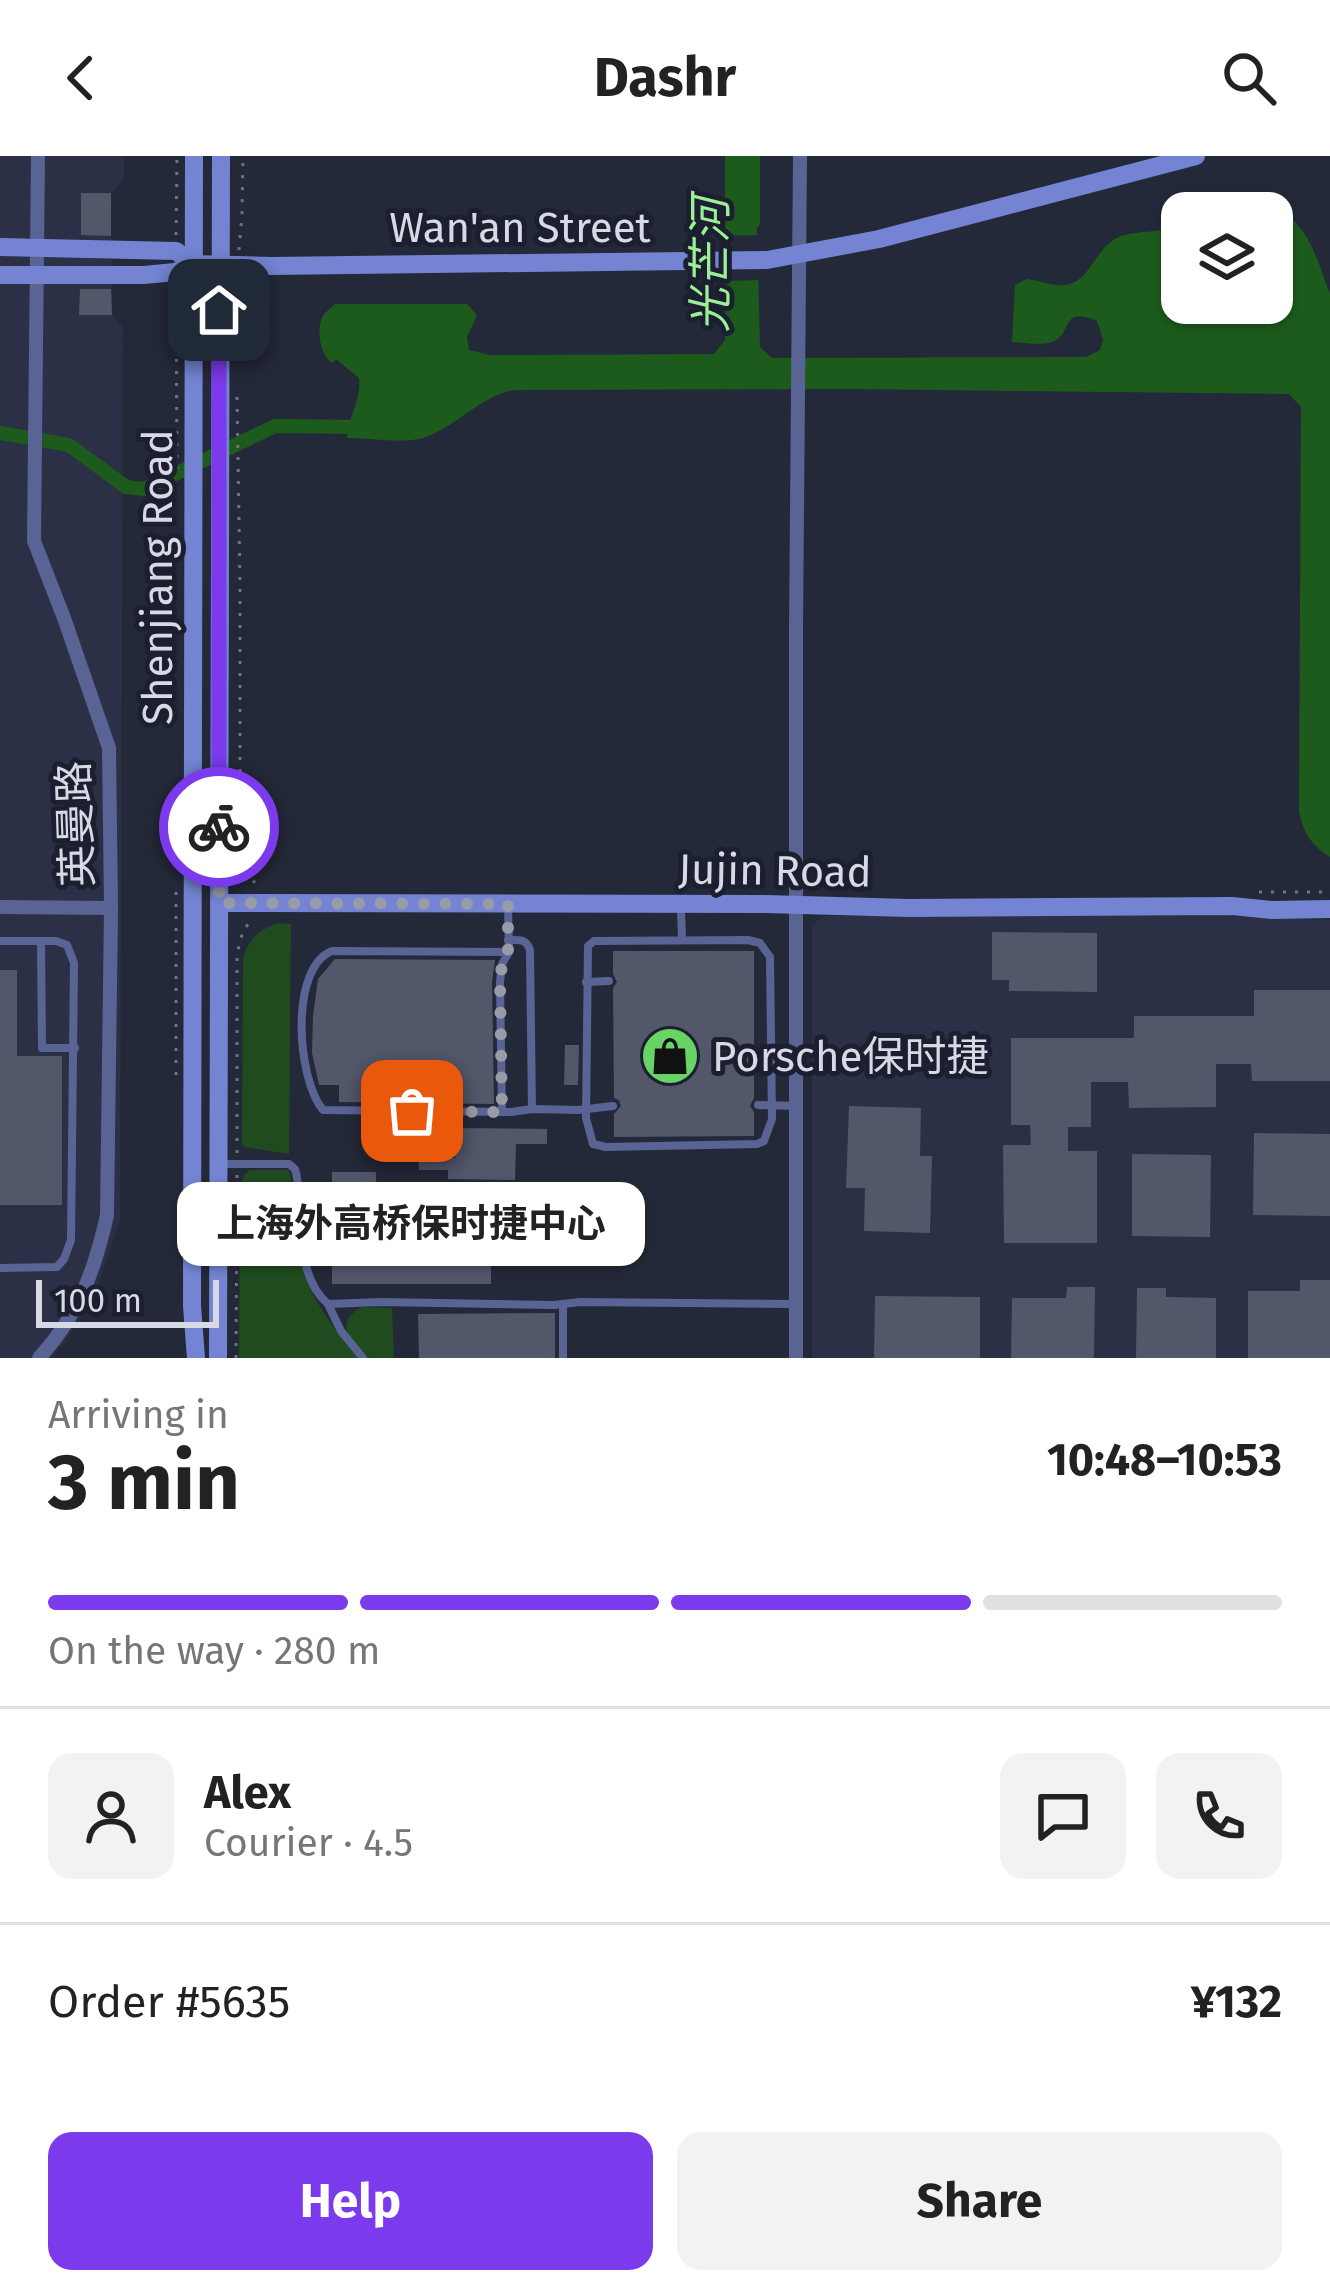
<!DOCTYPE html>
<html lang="en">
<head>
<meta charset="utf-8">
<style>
	body { margin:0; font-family:"Fira Sans","Noto Sans SC",sans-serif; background:#f2f2f2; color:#222; height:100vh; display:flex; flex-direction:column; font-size:45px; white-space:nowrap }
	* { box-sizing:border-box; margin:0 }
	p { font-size:39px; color:#767676 }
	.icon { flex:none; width:66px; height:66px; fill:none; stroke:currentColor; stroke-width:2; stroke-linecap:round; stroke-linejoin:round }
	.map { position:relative; height:1202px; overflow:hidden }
	.sheet { display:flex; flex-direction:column; background:#fff; flex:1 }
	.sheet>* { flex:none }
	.fabs { position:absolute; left:1161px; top:36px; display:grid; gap:24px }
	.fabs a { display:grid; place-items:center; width:132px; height:132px; border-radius:24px; background:#fff; box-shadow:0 3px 9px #0004; font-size:60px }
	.scale { position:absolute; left:36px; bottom:30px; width:183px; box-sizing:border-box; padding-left:12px; border:6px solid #d7dae5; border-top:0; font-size:33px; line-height:42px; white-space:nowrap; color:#d7dae5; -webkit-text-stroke:9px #1b1f2f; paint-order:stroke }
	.pin { position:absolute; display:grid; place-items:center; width:102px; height:102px; color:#fff; margin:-51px; border-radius:24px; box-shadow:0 6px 18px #0006 }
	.courier { position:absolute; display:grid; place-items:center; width:120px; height:120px; margin:-60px; border:9px solid #7c3aed; border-radius:50%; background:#fff; color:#222; box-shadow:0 3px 15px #0007 }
	.bubble { position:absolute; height:84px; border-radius:24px; background:#fff; box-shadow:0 3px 9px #0004; font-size:39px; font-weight:700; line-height:84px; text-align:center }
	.head em { font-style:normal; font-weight:700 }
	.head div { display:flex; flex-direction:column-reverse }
	.head { display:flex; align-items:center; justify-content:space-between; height:204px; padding:0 48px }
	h1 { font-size:78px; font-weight:700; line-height:90px }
	.bar { display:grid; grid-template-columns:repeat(4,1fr); gap:18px 12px; align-content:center; height:144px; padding:0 48px }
	.bar i { height:15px; border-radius:9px; background:#e0e0e0 }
	.bar .selected { background:#7c3aed }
	.bar p { grid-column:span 4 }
	.line { display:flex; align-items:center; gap:30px; padding:0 48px; border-top:3px solid #e0e0e0 }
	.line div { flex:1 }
	.round { display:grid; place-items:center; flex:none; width:126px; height:126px; border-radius:24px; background:#f2f2f2 }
	.button { display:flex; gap:24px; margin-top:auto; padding:24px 48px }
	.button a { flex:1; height:138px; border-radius:24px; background:#7c3aed; color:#fff; font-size:48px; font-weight:700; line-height:138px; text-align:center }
	.button a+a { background:#f2f2f2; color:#222 }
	header { display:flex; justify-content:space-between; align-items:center; height:156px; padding:0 48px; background:#fff; font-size:54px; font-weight:700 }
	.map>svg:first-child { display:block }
	.built { fill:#2b3047 }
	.green { fill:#1f4b1f }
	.water { fill:#1d5b1d }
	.pier { fill:#242939 }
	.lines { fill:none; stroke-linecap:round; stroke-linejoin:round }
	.canal { stroke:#1d5b1d; stroke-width:14 }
	.building { fill:#52576a }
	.path { stroke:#6f7481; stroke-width:3; stroke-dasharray:3 9; stroke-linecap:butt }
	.lane { stroke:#596495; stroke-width:8 }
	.street { stroke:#596495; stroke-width:14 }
	.secondary { stroke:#7484d2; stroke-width:18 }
	.done { stroke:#989ca9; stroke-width:12; stroke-dasharray:0 21.6 }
	.route { stroke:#7c3aed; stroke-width:15 }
	.labels { text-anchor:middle; stroke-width:10; stroke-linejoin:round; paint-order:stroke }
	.street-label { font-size:42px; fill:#d7dae5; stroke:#1b1f2f }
	.poi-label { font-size:42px; fill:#d7dae5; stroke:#1b1f2f; text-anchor:start }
	.water-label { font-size:45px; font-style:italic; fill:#9bef97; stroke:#1b1f2f }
</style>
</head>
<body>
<header><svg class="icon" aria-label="back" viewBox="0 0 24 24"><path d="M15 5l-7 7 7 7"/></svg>Dashr<svg class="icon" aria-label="search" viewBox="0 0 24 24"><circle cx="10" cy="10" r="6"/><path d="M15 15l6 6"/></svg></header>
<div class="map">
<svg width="1330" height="1202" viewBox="0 0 1330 1202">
	<rect width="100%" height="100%" fill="#242939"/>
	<!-- built -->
	<g class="built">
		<path d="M0 0H124V23L111 37 112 158 123 172 120 1064 94 1140 66 1185 51 1202H0Z"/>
		<path d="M824 760H1222L1330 764V1202H812V769Z"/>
	</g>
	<!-- green -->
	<g class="green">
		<path d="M278 767 291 768 289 998 244 991 242 986 243 803C247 784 260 773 278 767Z"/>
		<path d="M250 1014H289C297 1043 295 1072 300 1101 307 1139 334 1172 358 1202H239L240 1032 244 1019Z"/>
		<path d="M361 1151 392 1152 394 1202H369C351 1184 333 1169 361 1151Z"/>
	</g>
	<!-- water -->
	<path class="water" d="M725 0H760V68L757 72 760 191 772 202 1086 201 1100 194 1103 184 1097 165C1062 150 1072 174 1056 184 1046 191 1023 186 1012 186L1015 129 1027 123C1037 124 1046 128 1056 129 1089 133 1092 96 1115 83 1127 76 1141 77 1154 75 1164 74 1173 70 1182 66V147H1272V57H1193C1216 36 1248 38 1273 52 1282 56 1292 61 1297 68 1314 87 1321 115 1330 138V701C1312 690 1302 676 1299 654L1301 251 1289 238 851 233 516 234C481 238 456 272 423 282 401 288 371 282 347 282 348 261 362 242 359 222L336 203 332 207C321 199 316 177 322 162 324 156 331 153 335 148H467L477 159 467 181 469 194 490 199 714 198 725 184Z"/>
	<!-- pier -->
	<path class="pier" d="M764 79 766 124 720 125 719 80Z"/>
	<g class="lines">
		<!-- canal -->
		<path class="canal" d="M0 277 69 289 126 331 144 333 275 270 361 271"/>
	</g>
	<!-- building -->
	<g class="building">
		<path d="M81 37H111V80L81 79Z"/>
		<path d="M80 133H111L112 159H79Z"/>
		<path d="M992 776 1097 777V836L1009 835V824H992Z"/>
		<path d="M613 795H754V942L750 950 754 956V980L614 981V958L621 950 619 944 614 942 613 832 617 826 613 818Z"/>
		<path d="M335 803 495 804 492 826 494 948 339 946V929H319L312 897 313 860 318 823Z"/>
		<path d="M0 814H17V900H62V1049H0Z"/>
		<path d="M1254 834H1330V925H1252L1251 908H1216V951L1129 952 1128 926H1091V971H1068V995H1097V1087H1004L1003 989H1031L1030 969H1011V882H1134V860H1254Z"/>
		<path d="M565 889H579L578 929H564Z"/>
		<path d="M849 950 921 952 920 1000H932L930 1077 864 1075 865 1032H846Z"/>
		<path d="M455 972 547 973V988H516L515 1024 448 1023V1014H419L418 987H410V975H432V1001L455 1002Z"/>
		<path d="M1254 977 1330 978V1060L1253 1059Z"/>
		<path d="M1132 998 1211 999 1210 1081 1132 1080Z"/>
		<path d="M332 1016H376V1042H491V1128H332Z"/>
		<path d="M1300 1124H1330V1202H1248V1135H1300Z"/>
		<path d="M1067 1131H1095L1094 1202H1011L1012 1142H1066Z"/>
		<path d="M1137 1132H1166V1141L1216 1142V1202H1136Z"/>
		<path d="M875 1140 980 1141V1202H874Z"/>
		<path d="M555 1157V1202H419L418 1158Z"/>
	</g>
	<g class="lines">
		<!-- path -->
		<g class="path">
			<path d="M176 79 177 0"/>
			<path d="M239 94 242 58 243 0"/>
			<path d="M176 131 177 313"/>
			<path d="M237 241 240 426V730"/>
			<path d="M240 705C242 716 251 725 261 730"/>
			<path d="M1259 736H1330"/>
			<path d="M176 919V731"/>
			<path d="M237 997V798L243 775 251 764"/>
			<path d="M236 1202 237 1018"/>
		</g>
		<!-- lane -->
		<g class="lane">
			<path d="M508 749 509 796 332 795C289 812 297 923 323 954L511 956 532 953 578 954 613 950"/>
			<path d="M681 755 682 784"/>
			<path d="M508 784C519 784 526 782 530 794L532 953"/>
			<path d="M748 784 760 787 770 801 772 963 764 985 757 988 606 991 593 988 586 962 588 790 594 785Z"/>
			<path d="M0 785H56L67 789 74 807 71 1084 64 1103 57 1111 0 1112"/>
			<path d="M41 785 42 892H75"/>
			<path d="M586 826 609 825"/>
			<path d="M758 949 795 950"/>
			<path d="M502 956 500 826 502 808 509 796"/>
			<path d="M220 1008H289L295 1013C307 1055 291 1116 328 1148L380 1146 554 1149 580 1146 794 1148"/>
			<path d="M328 1148 341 1175 363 1202"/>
			<path d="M563 1148V1202"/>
		</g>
		<!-- street -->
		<g class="street">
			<path d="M38 0 34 385 64 462 109 592 111 752 107 1059C95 1114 78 1160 39 1202"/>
			<path d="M0 751 111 752"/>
			<path d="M796 1202V472L800 0"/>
		</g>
		<!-- secondary -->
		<g class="secondary">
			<path d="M194 0 192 1150 196 1202"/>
			<path d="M0 91 176 95 193 108"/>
			<path d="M0 119H144L175 116 193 108 271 110 767 104 879 83 1196 0"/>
			<path d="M219 747 765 748 909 752 1232 750 1272 754 1330 753"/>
			<path d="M218 1202 221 0"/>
		</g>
	</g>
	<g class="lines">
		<!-- done -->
		<path class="done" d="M219 671V747L508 748V796L502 808 500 826 502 956 412 955"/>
		<!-- route -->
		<path class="route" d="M219 154V671"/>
	</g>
	<!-- icons -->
	<defs>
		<g id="shop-disc" transform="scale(3)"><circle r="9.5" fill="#68d465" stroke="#1b1f2f"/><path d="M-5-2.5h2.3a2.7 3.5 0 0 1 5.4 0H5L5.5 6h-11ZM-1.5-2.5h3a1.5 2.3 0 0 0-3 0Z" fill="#111"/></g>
	</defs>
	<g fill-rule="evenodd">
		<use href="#shop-disc" x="670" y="900"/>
	</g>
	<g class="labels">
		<!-- street labels -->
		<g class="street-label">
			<text x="520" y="86">Wan'an Street</text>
			<text transform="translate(157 421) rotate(-90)" y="15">Shenjiang Road</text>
			<text transform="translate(75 668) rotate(-92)" y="15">英曼路</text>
			<text transform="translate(775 714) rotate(1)" y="15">Jujin Road</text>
		</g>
		<!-- poi labels -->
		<g class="poi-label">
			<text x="712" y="915">Porsche保时捷</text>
		</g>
		<!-- water labels -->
		<g class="water-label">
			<text transform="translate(710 109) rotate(-90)" y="16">光芒河</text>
		</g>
	</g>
</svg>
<div class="fabs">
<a><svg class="icon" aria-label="layers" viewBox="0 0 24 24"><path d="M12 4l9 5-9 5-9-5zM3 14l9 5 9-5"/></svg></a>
</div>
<div class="scale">100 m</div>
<div class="pin" style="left:412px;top:955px;background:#ea580c"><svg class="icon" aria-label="bag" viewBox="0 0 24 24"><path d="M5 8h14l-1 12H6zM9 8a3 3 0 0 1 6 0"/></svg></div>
<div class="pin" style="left:219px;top:154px;background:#1f2937"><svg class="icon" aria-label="home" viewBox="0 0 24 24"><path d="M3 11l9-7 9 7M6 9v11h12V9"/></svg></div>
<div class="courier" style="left:219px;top:671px"><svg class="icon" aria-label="bike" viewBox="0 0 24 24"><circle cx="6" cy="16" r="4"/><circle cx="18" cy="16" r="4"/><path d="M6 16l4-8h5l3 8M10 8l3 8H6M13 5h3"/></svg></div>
<div class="bubble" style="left:177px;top:1026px;width:468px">上海外高桥保时捷中心</div>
</div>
<section class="sheet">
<div class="head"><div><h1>3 min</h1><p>Arriving in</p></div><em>10:48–10:53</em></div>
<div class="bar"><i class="selected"></i><i class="selected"></i><i class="selected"></i><i></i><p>On the way · 280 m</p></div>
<div class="line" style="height:216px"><a class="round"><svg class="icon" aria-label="person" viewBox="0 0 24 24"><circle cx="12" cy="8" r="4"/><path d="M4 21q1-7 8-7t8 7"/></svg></a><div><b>Alex</b><p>Courier · 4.5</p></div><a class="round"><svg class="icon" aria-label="chat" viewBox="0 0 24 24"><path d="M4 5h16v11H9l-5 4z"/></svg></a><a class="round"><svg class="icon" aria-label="phone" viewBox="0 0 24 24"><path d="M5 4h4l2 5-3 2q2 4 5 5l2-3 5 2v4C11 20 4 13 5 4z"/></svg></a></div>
<div class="line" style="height:156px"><div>Order #5635</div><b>¥132</b></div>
<div class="button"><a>Help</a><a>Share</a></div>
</section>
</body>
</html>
